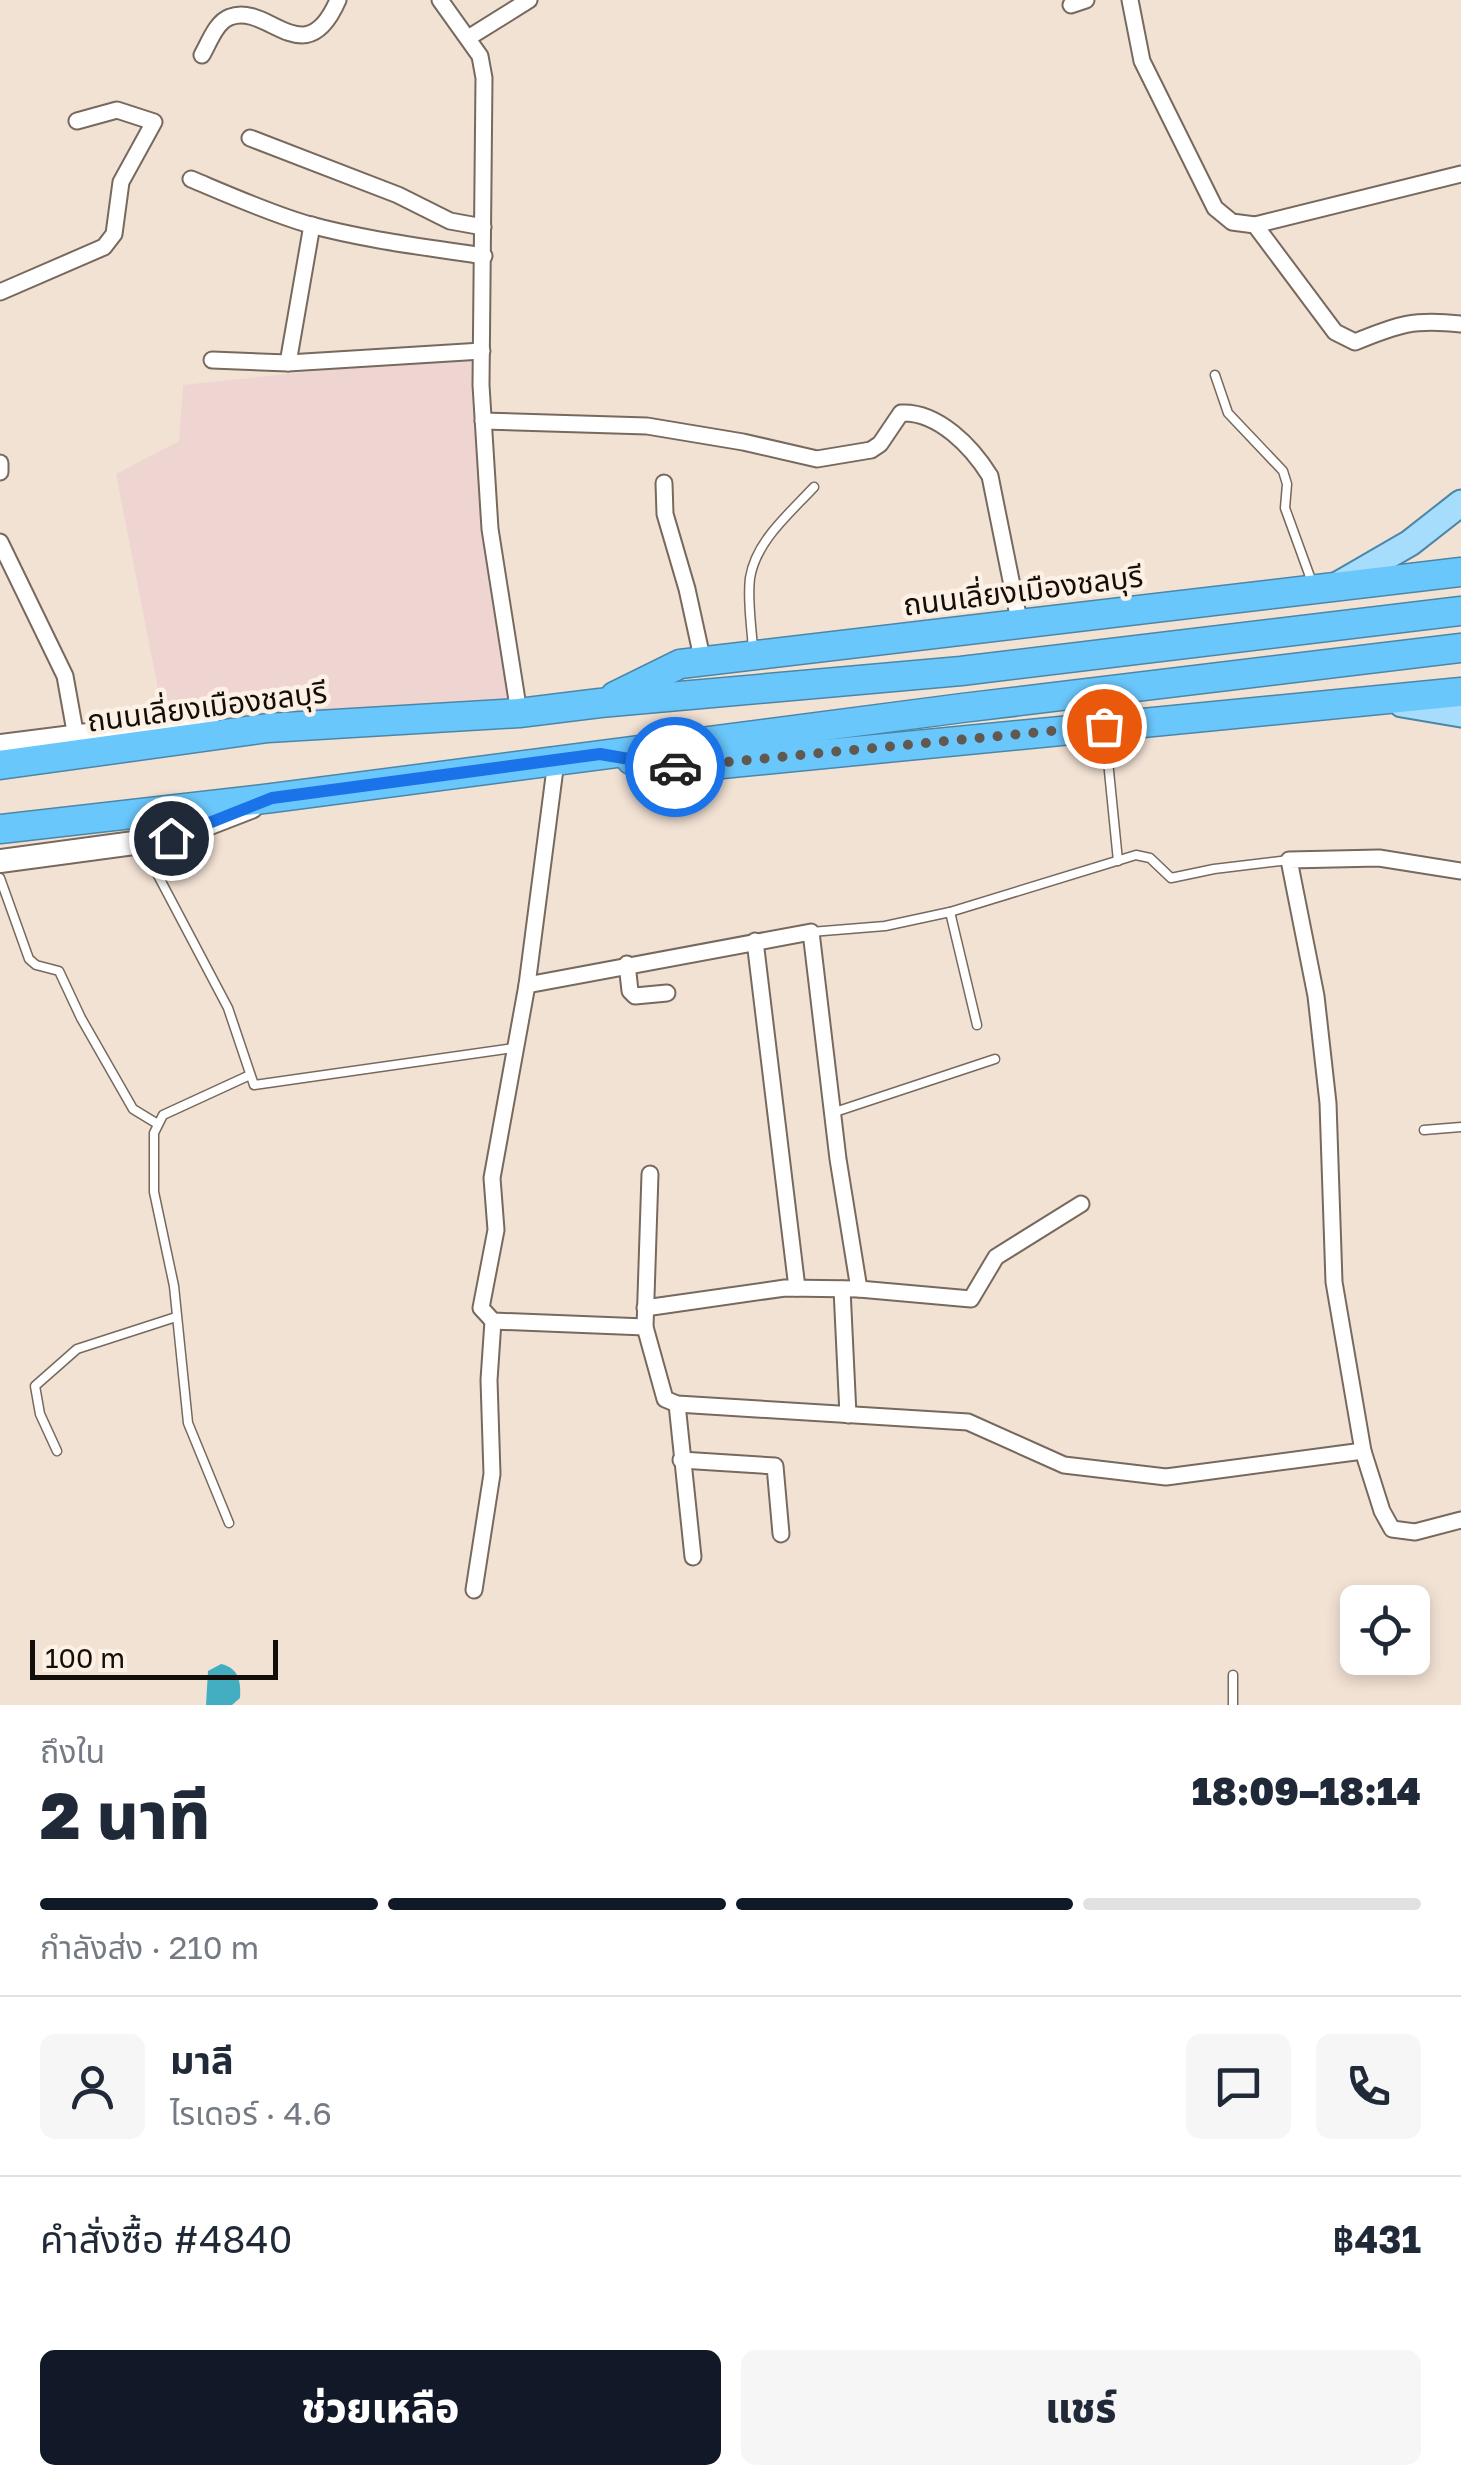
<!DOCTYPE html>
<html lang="th">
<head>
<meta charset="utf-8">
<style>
	body { margin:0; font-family:"Golos Text","Noto Sans Thai",sans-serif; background:#f6f6f7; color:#1f2937; height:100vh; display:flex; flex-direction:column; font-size:38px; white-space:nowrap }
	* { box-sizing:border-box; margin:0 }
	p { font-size:32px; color:#747a83 }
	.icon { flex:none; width:55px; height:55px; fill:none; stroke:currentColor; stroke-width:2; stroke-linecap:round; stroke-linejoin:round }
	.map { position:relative; height:1705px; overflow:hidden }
	.drawer { display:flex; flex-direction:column; background:#fff; flex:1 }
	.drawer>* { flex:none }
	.controls { position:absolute; left:1340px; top:1585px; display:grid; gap:20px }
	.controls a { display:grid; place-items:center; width:90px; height:90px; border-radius:15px; background:#fff; box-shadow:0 5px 15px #0003; font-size:50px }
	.scale { position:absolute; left:30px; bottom:25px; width:248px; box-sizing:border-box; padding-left:10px; border:5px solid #130e09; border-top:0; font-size:28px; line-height:35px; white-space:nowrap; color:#130e09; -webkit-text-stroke:8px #fdf0e5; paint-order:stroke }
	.pin { position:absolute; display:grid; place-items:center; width:85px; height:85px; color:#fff; margin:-42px; border:5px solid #fff; border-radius:50%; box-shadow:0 2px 10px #0007 }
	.courier { position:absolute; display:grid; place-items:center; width:100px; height:100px; margin:-50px; border:8px solid #1a73e8; border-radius:50%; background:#fff; color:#222; box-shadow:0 2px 12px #0007 }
	.summary em { font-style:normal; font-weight:800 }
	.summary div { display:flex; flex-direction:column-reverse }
	.summary { display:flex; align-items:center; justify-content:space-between; height:170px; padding:0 40px }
	h1 { font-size:65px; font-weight:800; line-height:75px }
	.bar { display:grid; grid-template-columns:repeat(4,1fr); gap:15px 10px; align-content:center; height:120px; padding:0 40px }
	.bar i { height:12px; border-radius:8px; background:#e0e1e3 }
	.bar .selected { background:#111827 }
	.bar p { grid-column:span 4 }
	.line { display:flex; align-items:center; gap:25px; padding:0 40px; border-top:2px solid #e0e1e3 }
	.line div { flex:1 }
	.round { display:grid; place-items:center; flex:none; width:105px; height:105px; border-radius:15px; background:#f6f6f7 }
	.action { display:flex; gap:20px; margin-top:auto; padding:20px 40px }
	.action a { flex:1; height:115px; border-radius:15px; background:#111827; color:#fff; font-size:40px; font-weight:800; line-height:115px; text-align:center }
	.action a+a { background:#f6f6f7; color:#1f2937 }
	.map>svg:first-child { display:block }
	.industrial { fill:#efd5d1 }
	.water { fill:#43aec1 }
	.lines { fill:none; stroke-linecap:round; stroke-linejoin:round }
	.lane-casing { stroke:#77695d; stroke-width:11 }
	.street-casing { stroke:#77695d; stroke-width:19 }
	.secondary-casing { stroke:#77695d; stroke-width:26 }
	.primary-casing { stroke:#4c86a7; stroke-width:29 }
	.highway-casing { stroke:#4c86a7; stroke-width:31 }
	.lane { stroke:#fff; stroke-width:8 }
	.street { stroke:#fff; stroke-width:15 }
	.secondary { stroke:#fff; stroke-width:22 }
	.primary { stroke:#a6ddfd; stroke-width:25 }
	.highway { stroke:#6ac7fc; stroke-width:28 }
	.done { stroke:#615850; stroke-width:10; stroke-dasharray:0 18 }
	.route { stroke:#1a73e8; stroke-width:12 }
	.labels { text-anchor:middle; stroke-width:9; stroke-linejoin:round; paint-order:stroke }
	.street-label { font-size:30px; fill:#130e09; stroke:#fdf0e5 }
</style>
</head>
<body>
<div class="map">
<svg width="1461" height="1705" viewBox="0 0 1461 1705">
	<rect width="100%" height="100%" fill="#f2e2d4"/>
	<!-- industrial -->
	<path class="industrial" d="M472 354 482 531 526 705 409 719 164 720 116 474 179 441 183 385Z"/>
	<!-- water -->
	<path class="water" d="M221 1664C239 1668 241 1682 240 1698L232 1705H206L208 1671Z"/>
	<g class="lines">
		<!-- lane casing -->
		<g class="lane-casing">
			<g id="lane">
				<path d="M1215 375 1228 413 1283 471 1287 484 1285 508 1313 585"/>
				<path d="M753 651C752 628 747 601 750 578 756 541 789 514 814 487"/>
				<path d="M1105 731 1118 861"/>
				<path d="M143 847 228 1008 254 1085 514 1048"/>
				<path d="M0 878 29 959 36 965 59 971 81 1018 133 1109 156 1123"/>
				<path d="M950 912 977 1025"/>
				<path d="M811 932 885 926 950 912 1136 855 1150 858 1171 878 1214 869 1289 860"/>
				<path d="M832 1113 995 1059"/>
				<path d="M1424 1130 1461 1127"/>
				<path d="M57 1451 40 1414 35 1386 77 1349 176 1317"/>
				<path d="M229 1523 188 1423 174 1286 154 1192V1133L163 1115 250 1075"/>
				<path d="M1233 1705V1675"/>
			</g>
		</g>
		<!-- street casing -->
		<g class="street-casing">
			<g id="street">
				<path d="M440 0 480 56 484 78 481 385 490 529 519 713"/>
				<path d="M1130 0 1142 61 1215 208 1232 222 1255 225 1461 174"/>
				<path d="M1071 5 1086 0"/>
				<path d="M468 38 529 0"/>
				<path d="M202 55C209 43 216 22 230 17 268 2 305 76 338 0"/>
				<path d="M250 138 398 195 450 221 483 227"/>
				<path d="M191 179C229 195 267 212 307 224 365 240 425 247 484 256"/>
				<path d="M1255 225 1335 332 1355 342C1399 324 1413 319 1461 324"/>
				<path d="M0 292 104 247 114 234 121 182 154 122 117 110 77 121"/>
				<path d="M212 360 288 363 312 225"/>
				<path d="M288 363 482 351"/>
				<path d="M483 421 647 426 743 442 817 459 871 450 880 444 901 413C938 411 972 447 990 476L1020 625"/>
				<path d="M0 463V472"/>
				<path d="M664 483 665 514 687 589 703 662"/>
				<path d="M0 542 65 676 76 737"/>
				<path d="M556 761 527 985 492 1178 496 1230 481 1308 493 1321 645 1327"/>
				<path d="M1461 871 1379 858 1289 860 1316 996 1328 1103 1334 1282 1363 1451 1382 1511 1392 1529 1415 1532 1461 1520"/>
				<path d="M755 941 797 1288"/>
				<path d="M627 964 630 991 635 996 667 993"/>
				<path d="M527 985 811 932 838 1159 859 1289"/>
				<path d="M650 1174 645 1327 665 1399 677 1404 968 1422 1064 1465 1166 1477 1363 1451"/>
				<path d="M842 1289 848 1415"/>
				<path d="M645 1308 785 1288 859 1289 971 1299 996 1257 1081 1204"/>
				<path d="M677 1404 693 1557"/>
				<path d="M681 1460 775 1466 781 1534"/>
				<path d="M474 1590 492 1474 489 1380 493 1321"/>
			</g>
		</g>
		<!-- secondary casing -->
		<g class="secondary-casing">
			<g id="secondary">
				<path d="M0 746 159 726 210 727"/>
				<path d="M0 861 171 838 251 807"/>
			</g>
		</g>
		<!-- primary casing -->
		<g class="primary-casing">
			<g id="primary">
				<path d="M1334 587 1410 543 1461 503"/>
				<path d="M1402 704 1461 714"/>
			</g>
		</g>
		<!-- highway casing -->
		<g class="highway-casing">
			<g id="highway">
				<path d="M615 696 680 664 1461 572"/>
				<path d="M631 760 681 768 1461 692"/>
				<path d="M0 765 268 728 519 713 600 703 961 671 1461 611"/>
				<path d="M0 829 272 798 962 708 1461 648"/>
			</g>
		</g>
		<!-- lane -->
		<use href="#lane" class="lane"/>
		<!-- street -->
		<use href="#street" class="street"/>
		<!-- secondary -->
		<use href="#secondary" class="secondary"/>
		<!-- primary -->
		<use href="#primary" class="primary"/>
		<!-- highway -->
		<use href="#highway" class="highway"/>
	</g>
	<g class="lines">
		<!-- done -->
		<path class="done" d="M675 767 1104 726"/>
		<!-- route -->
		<path class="route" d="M171 838 272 798 600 754 675 767"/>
	</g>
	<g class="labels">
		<!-- street labels -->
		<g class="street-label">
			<text transform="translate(1023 591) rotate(-7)" y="10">ถนนเลี่ยงเมืองชลบุรี</text>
			<text transform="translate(207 707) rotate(-7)" y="10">ถนนเลี่ยงเมืองชลบุรี</text>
		</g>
	</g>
</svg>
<div class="controls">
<a><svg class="icon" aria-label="locate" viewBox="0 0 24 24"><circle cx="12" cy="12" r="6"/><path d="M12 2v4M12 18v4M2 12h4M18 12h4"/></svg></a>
</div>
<div class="scale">100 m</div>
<div class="pin" style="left:1104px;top:726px;background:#ea580c"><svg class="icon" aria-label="bag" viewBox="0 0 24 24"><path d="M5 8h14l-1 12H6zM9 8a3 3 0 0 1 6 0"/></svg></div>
<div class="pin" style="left:171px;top:838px;background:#1f2937"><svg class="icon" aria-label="home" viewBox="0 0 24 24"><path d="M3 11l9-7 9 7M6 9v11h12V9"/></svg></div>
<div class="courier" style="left:675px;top:767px"><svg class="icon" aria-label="car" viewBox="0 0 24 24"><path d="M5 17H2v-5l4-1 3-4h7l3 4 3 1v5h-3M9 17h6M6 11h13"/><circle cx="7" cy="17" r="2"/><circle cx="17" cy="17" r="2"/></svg></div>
</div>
<section class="drawer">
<div class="summary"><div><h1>2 นาที</h1><p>ถึงใน</p></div><em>18:09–18:14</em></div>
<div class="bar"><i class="selected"></i><i class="selected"></i><i class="selected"></i><i></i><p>กำลังส่ง · 210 m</p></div>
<div class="line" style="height:180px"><a class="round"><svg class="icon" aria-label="person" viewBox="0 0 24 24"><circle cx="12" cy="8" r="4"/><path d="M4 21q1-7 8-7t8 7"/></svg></a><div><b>มาลี</b><p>ไรเดอร์ · 4.6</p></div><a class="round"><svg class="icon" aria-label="chat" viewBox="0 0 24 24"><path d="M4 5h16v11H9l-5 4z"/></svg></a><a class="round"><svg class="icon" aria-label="phone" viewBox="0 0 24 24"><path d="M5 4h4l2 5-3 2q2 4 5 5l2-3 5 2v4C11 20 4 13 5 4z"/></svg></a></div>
<div class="line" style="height:130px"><div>คำสั่งซื้อ #4840</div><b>฿431</b></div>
<div class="action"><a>ช่วยเหลือ</a><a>แชร์</a></div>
</section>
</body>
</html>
